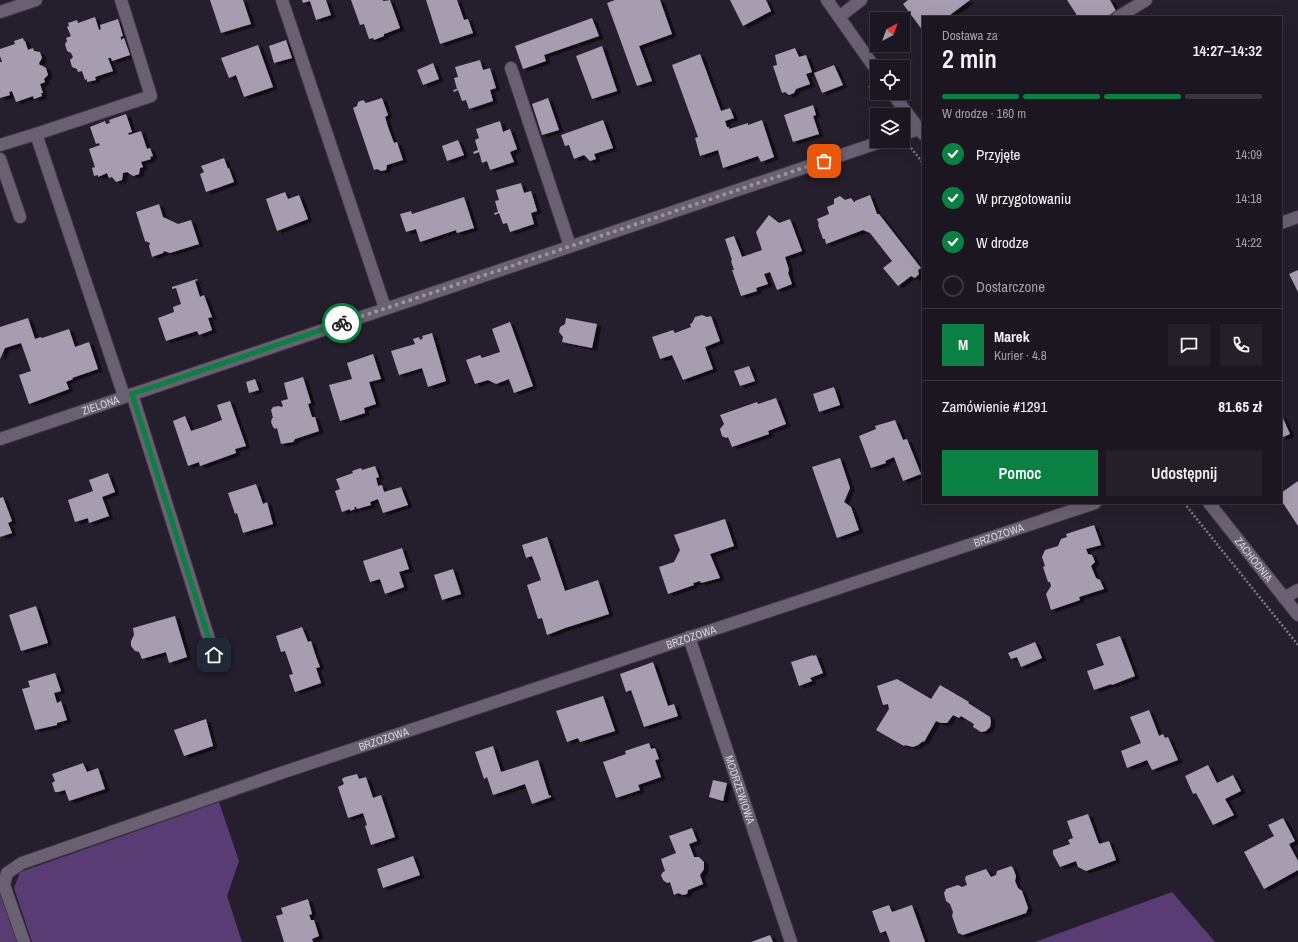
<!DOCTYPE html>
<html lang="pl">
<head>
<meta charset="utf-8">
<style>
	body { margin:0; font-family:"Archivo Narrow",sans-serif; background:#251f2a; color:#f1f3f6; height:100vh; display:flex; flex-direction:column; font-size:15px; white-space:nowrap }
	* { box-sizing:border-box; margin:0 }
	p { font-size:13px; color:#a09fa5 }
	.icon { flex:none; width:22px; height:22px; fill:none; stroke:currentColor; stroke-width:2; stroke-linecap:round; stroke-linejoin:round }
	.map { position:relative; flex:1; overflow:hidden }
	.details { position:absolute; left:922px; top:16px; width:360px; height:488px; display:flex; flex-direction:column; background:#1c1621; border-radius:0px; box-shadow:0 4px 16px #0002,0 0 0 1px #3a353f }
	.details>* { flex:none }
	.needle { width:26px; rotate:41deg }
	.tools { position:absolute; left:870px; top:12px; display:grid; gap:8px }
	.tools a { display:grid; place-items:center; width:40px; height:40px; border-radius:0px; background:#1c1621; box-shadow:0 4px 16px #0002,0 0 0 1px #3a353f; font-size:20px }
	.pin { position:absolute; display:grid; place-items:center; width:34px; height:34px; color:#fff; margin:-17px; border-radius:8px; box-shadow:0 2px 6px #0006 }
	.courier { position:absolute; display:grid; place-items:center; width:40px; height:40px; margin:-20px; border:3px solid #0b8043; border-radius:50%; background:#fff; color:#222; box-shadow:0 1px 5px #0007 }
	.head em { font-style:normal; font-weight:600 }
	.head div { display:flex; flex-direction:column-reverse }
	.head { display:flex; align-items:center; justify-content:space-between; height:68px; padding:0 20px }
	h1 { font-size:26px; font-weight:600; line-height:30px }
	.bar { display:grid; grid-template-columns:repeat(4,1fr); gap:6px 4px; align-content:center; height:48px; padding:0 20px }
	.bar i { height:5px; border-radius:3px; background:#3a353f }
	.bar .current { background:#0b8043 }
	.bar p { grid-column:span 4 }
	.line { display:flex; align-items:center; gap:10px; padding:0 20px; border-top:1px solid #3a353f }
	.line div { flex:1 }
	.round { display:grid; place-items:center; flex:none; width:42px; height:42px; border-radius:0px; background:#251f2a }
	ol { padding:0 20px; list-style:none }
	li { display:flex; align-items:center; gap:12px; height:44px }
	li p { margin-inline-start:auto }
	li .icon { padding:4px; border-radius:50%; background:#0b8043; color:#fff; stroke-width:4 }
	li:last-child { color:#a09fa5 }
	li i { width:22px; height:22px; border:2px solid #3a353f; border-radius:50% }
	.cta { display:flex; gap:8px; margin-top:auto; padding:8px 20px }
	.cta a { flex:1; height:46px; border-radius:0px; background:#0b8043; color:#fff; font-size:16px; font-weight:600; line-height:46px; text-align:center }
	.cta a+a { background:#251f2a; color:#f1f3f6 }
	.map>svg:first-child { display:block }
	.forest { fill:#593c73 }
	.building { fill:#a69db0; filter:url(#shadow) }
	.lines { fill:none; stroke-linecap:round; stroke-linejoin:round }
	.minor-casing { stroke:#3e3944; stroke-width:14 }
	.path { stroke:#7e7884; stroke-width:2.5; stroke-dasharray:2 2; stroke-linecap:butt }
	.minor { stroke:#696171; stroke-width:12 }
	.done { stroke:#99949e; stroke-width:4; stroke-dasharray:0 7.2 }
	.route { stroke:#0b8043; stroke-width:5 }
	.labels { text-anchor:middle; stroke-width:4; stroke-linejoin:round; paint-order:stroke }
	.street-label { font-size:11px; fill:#d7d3dc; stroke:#1b1522 }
</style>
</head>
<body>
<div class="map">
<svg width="1298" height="942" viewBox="0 0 1298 942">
	<defs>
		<filter id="shadow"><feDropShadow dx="4.5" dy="2.5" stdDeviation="0" flood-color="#0009"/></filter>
	</defs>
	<rect width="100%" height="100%" fill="#251e2c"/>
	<!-- forest -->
	<g class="forest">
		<path d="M219 802 239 861 227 896 242 942H32L14 888 20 872Z"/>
		<path d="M0 889 18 942H0Z"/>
		<path d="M1172 892 1215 942H1035Z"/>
	</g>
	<!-- building -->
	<g class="building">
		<path d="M210 0H243L251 24 221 33Z"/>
		<path d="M302 0H326L331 15 316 20 310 1 303 3Z"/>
		<path d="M351 0H382L384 1 390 0 400 28 384 34V36L374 40 373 38 369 39 364 24 360 25Z"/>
		<path d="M426 0H457L464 20 468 19 473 33 440 44Z"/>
		<path d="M615 0H660L672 34 639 46 652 81 637 86 607 3Z"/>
		<path d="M730 0H766L771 11 743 26Z"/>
		<path d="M908 0H970L950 15 952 17H923V31L903 4Z"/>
		<path d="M1067 0H1110L1116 11 1106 17H1078Z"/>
		<path d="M95 17 99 30 101 29 100 25 118 19 123 36 120 37 121 38V40L124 38 130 55 112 61 111 58H108L113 71 95 77 96 80 87 82V79L85 80 82 71 78 72 77 69 72 67 70 60 73 57 71 53 67 51 65 44 67 41 66 38 71 36 67 27 69 26 68 23 77 20 78 23Z"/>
		<path d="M592 18 599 36 544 55 546 61 523 69 515 46Z"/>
		<path d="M23 38 24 41H25L28 50 33 48 34 51 40 52 42 58 39 63 40 66 41 65 46 68 48 75 44 79 45 82 40 84 43 93H41L42 96 34 99 33 96 16 102 12 91 9 92 10 95 0 98V62H2L0 56V49L15 44 14 41Z"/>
		<path d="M286 40 292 58 274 63 269 46Z"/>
		<path d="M258 45 273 87 244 97 236 75 229 78 221 58Z"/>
		<path d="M602 46 617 91 592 99 576 56Z"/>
		<path d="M795 48 799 57 806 55 812 72 806 74 810 84 796 89 794 93 789 95 785 92 782 93 773 66 777 65 775 55Z"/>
		<path d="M700 54 721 111 730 108 734 118 725 121 727 127H729V129L748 123V125L762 120 774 157 761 162 758 156 723 168 718 150 700 156 695 138 698 137 672 65Z"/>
		<path d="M480 60 483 70 490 68 496 88 490 90 493 101 469 109 466 100 462 101 458 90 454 92 453 90 457 89 454 78 458 77 455 67Z"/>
		<path d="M433 63 439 79 423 85 417 70Z"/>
		<path d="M834 65 843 85 822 93 814 73Z"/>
		<path d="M382 98 388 115 385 117 389 130 394 143 397 142 403 160 387 165 386 170 381 171 377 169 374 170 353 108 357 106 358 102 363 100 366 103Z"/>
		<path d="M548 98 559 130 542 135 532 104Z"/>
		<path d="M813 105 816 115 813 116 819 134 793 142 784 115Z"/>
		<path d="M126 114 132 132 128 133 129 135 141 131 147 149 150 148 153 156 150 157 151 159 141 162 143 167 140 168 139 174 133 176 127 172 123 173 122 180 116 182 112 177 109 178 107 173 98 177V175L94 176 92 168 95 167 89 149 100 145 99 143 96 144 90 127 105 121 106 124 110 123 109 120Z"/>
		<path d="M603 120 613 148 594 154 596 159 590 161 584 155 574 159 569 145 565 146 561 135Z"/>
		<path d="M500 121 503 132 510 129 517 149 510 152 514 162 490 170 487 161 482 163 479 152 474 154 473 152 478 150 475 140 479 138 476 129Z"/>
		<path d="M458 140 464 155 447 161 442 146Z"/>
		<path d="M224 158 228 169 229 168 234 182 206 192 200 174 204 172 201 166Z"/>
		<path d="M521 183 524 193 531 191 537 211 531 213 534 224 510 232 507 223 503 224 499 213 495 215 494 213 498 212 495 201 499 200 496 190Z"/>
		<path d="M285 192 288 199 299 195 308 219 277 231 266 199Z"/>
		<path d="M870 195 877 214H879L921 268 918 270 919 274 915 278 911 276 898 286 883 268 892 261 870 233 863 230 826 244 825 239H823L818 225 819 224 817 219 829 214 827 207 834 204V199L840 196 845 200 851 198 854 202H855V201Z"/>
		<path d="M464 197 474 228 457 233 456 230 420 242 416 229 406 232 400 214 411 211 412 214Z"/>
		<path d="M159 204 163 217 178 224 191 220 199 244 170 253 164 251 163 253 152 257 149 246 150 243 145 241 136 212Z"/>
		<path d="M769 215 779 223 790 219 802 251 785 257 789 270 788 273 792 284 777 290 770 272 764 274 768 284 756 288 757 291 741 296 732 270H734L731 261 732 260 725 239 734 236 742 257 762 250 756 232Z"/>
		<path d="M1298 270V292L1289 274Z"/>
		<path d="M197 279 198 280 195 281 200 297 204 295 212 317 208 318 212 330 199 335 197 331 166 341 158 318 174 312 173 307 181 304 176 288 172 289V287Z"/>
		<path d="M702 315 707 317 711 316 720 341 705 347 713 369 683 380 672 355 660 359 652 337 673 330 675 333 691 327 690 324 692 323 695 317Z"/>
		<path d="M28 318 35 339 41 337 42 338 69 329 75 347 89 342 98 369 72 378 73 379 66 382 69 389 29 404 19 375 31 371 21 343 5 348 0 359V327Z"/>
		<path d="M566 318 597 324 592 348 562 342 563 337 559 332 560 327 565 324Z"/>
		<path d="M510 322 533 386 514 393 509 379 496 384 488 380 475 384 466 360 480 355 482 358 500 352 492 329Z"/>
		<path d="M432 333 446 381 428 387 422 368 399 375 391 351 415 344 413 339 419 337 420 340 423 338 422 336Z"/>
		<path d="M373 354 381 379 369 382 376 404 364 408 365 413 340 421 329 385 352 379 347 363Z"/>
		<path d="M749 366 755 381 740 386 734 371Z"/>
		<path d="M303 377 311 403 308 404 312 417H315L319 431 295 439 293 442 281 444 277 428 275 429 273 427 271 422 272 418H273L271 410 273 407 279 406 281 407 283 406 281 401 288 399 284 383Z"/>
		<path d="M255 379 259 390 249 393 246 382Z"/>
		<path d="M834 387 840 405 819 412 813 394Z"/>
		<path d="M776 398 786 424 768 431 769 434 732 447 728 437 726 438 722 436 720 429 724 424 720 415 757 402 758 404Z"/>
		<path d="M230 401 246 446 235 449 236 453 200 466 199 462 188 466 173 421 185 416 191 431 206 426 222 420 217 405Z"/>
		<path d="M1281 414 1290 434 1281 438Z"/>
		<path d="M895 420 903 440 907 439 921 474 903 481 894 457 885 461 886 463 871 468 859 436 876 429 875 426Z"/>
		<path d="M840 458 850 488 844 502 851 507 859 530 837 538 812 467Z"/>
		<path d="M375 466 379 477 376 478 378 486 382 485 384 492 401 487 408 505 383 513 378 499 370 502 371 505 357 509 356 507H354L355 509 350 511V509L342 512 335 491 340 489 336 479 353 473 352 471 361 468 362 470Z"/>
		<path d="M108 473 115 492 102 497 109 516 89 523 88 518 75 522 68 500 93 491 89 480Z"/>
		<path d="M1298 481V526L1281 500V493Z"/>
		<path d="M256 484 263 504 267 502 273 524 243 533 237 513 235 514 228 493Z"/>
		<path d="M3 497 12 521 8 523 12 533 0 537V498Z"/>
		<path d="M725 519 734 546 710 554 720 578 701 583 700 581 693 583 694 585 668 594 659 567 674 562 680 550 674 535Z"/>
		<path d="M1094 525 1101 545 1086 549 1088 554 1092 555 1095 562 1091 566 1096 578 1100 580 1104 589 1079 597 1080 600 1051 610 1046 594 1051 586 1050 582H1048L1043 567 1045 566 1042 557 1045 550 1058 546 1061 539 1067 537 1066 534Z"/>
		<path d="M547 537 565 591 598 580 609 614 565 628 547 635 542 618 538 619 527 585 541 580 532 556 526 558 522 545Z"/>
		<path d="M402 548 409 569 399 572 404 587 385 594 380 579 370 582 363 561Z"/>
		<path d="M453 569 461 594 442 600 434 575Z"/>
		<path d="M36 606 48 643 21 651 9 615Z"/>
		<path d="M175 616 187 657 169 663 166 652 142 659 139 652 135 651 131 646V641L134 635 133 628Z"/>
		<path d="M302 627 308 642 311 641 315 654 320 667 316 668 321 683 295 692 289 675 293 674 285 651 281 652 276 636Z"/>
		<path d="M1120 636 1135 676 1112 685 1111 684 1094 690 1087 671 1104 665 1096 644Z"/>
		<path d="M1035 642 1042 658 1021 667 1017 657 1011 659 1008 653Z"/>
		<path d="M813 655V656L816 655 823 673 810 678 812 681 799 686 791 662Z"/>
		<path d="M653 662 668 706 674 704 678 716 644 727 631 690 626 692 620 674Z"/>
		<path d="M55 673 61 691 54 693 57 703 61 701 67 720 57 723V725L35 730 22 689 30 687 28 681Z"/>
		<path d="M897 679 931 699 940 685 969 702 968 703 990 717 991 722 990 727 986 731 981 732 973 727 974 724 961 716 959 718 953 715 947 723H941L936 721 924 742 923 741 918 745 913 747 905 745 904 746 876 730 889 709 888 704 883 705 877 686Z"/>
		<path d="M603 696 615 731 580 742 578 738 567 742 556 711Z"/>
		<path d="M1149 710 1159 736 1163 734 1165 738 1168 737 1178 760 1152 770 1147 760 1127 768 1121 751 1141 743 1130 717Z"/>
		<path d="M206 719 213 746 184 756 174 730Z"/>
		<path d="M649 743 651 749 655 748 659 759 655 760 661 777 638 785 640 790 616 798 603 762 626 754 625 751Z"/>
		<path d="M493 746 501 772 538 760 549 796 551 795V797L532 804 525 784 493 795 487 777 484 779 475 752Z"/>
		<path d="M83 763 87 772 98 768 105 789 69 801 65 790 58 792H55L52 783 55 781 52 774Z"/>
		<path d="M1208 765 1217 783 1233 775 1241 791 1225 799 1234 815 1213 825 1196 793 1193 794 1185 776Z"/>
		<path d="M357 774 359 779 366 777 373 798 381 795 395 837 371 845 365 826 367 825 363 813 348 818 338 787 344 784 342 779 345 777Z"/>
		<path d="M713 780 727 783 723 801 709 797Z"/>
		<path d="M1088 814 1099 844 1109 841 1116 860 1086 871 1078 867 1076 861 1060 867 1053 854V850L1070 844 1068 840 1073 838 1067 821Z"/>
		<path d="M1283 818 1295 841 1289 844 1298 861V870L1264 889 1244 852 1274 836 1268 825Z"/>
		<path d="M692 828 697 841 689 844 694 857H699L704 862V869L700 875 703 884 688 890 687 894 683 895 678 893 674 895 670 882 667 883 663 880 661 875 663 872 665 871 661 859 676 853 669 836Z"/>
		<path d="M413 856 420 875 383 888 377 869Z"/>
		<path d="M1011 866 1013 868 1016 876 1015 881 1018 888 1022 891 1028 908 1026 913 963 935 958 933 952 916 953 912 950 904 946 901 944 893 946 889 958 885 962 887 967 885 965 879 966 876 986 869 991 877 996 875 997 871Z"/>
		<path d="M308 899 312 914 309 915 311 920H314L319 936 312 939 313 942H284L276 916 283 914 281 908Z"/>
		<path d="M889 905 892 912 912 905 925 942H890L886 931 880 933 872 911Z"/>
		<path d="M770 935 773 942H751Z"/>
	</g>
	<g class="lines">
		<!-- minor casing -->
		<g class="minor-casing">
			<g id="minor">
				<path d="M121 0 151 96 36 134 124 396"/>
				<path d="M282 0 385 308"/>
				<path d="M827 0 877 71"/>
				<path d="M0 12 36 0"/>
				<path d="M839 17 861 0"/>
				<path d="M1118 17 1146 0"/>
				<path d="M511 68 570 246"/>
				<path d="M892 93 923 134"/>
				<path d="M903 134 923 128"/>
				<path d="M0 145 36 134"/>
				<path d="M0 159 20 217"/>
				<path d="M1281 223 1298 217"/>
				<path d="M132 394 214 655"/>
				<path id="s1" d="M0 439 883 141"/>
				<path id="s2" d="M1209 503 1298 615"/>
				<path d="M1284 598 1298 590"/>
				<path id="s3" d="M689 637 791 942"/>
				<path id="s4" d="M24 942 4 885 7 873 22 863 287 771 1095 503"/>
			</g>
		</g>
		<!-- path -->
		<g class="path">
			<path d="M869 86 876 95"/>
			<path d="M911 148 923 163"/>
			<path d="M1184 503 1298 645"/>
		</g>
		<!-- minor -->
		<use href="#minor" class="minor"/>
	</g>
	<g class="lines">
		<!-- done -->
		<path class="done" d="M342 323 824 161"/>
		<!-- route -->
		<path class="route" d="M214 655 132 394 342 323"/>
	</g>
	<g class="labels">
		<!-- street labels -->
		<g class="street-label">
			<text dy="4" stroke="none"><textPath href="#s1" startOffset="106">ZIELONA</textPath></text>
			<text dy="4" stroke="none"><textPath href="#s4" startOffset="1121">BRZOZOWA</textPath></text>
			<text dy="4" stroke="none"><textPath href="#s2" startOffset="72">ZACHODNIA</textPath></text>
			<text dy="4" stroke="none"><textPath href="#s4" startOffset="797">BRZOZOWA</textPath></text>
			<text dy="4" stroke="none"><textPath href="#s4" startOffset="473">BRZOZOWA</textPath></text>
			<text dy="4" stroke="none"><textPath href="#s3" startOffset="161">MODRZEWIOWA</textPath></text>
		</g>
	</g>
</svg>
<div class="tools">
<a><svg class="needle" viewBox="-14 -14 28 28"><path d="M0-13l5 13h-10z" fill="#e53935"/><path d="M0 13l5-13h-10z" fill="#a09fa5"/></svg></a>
<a><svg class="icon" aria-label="locate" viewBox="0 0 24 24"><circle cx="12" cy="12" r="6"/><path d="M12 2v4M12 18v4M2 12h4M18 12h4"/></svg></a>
<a><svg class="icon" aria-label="layers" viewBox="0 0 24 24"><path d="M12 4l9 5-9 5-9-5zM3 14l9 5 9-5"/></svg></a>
</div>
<div class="pin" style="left:824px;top:161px;background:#ea580c"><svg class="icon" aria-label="bag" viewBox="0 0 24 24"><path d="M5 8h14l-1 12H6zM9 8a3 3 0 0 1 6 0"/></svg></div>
<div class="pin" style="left:214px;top:655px;background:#1f2937"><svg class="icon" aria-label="home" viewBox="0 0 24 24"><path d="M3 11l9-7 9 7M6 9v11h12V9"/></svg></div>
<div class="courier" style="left:342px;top:323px"><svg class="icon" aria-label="bike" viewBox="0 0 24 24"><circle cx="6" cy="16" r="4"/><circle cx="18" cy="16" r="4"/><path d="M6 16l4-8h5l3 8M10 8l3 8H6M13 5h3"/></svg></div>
<section class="details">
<div class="head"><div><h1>2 min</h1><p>Dostawa za</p></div><em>14:27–14:32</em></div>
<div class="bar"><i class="current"></i><i class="current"></i><i class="current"></i><i></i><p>W drodze · 160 m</p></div>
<ol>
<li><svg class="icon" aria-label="check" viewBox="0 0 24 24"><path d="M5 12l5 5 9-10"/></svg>Przyjęte<p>14:09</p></li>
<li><svg class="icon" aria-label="check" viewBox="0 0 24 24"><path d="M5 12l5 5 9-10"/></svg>W przygotowaniu<p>14:18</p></li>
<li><svg class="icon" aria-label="check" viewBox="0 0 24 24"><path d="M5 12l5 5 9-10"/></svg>W drodze<p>14:22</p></li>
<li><i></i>Dostarczone</li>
</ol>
<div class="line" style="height:72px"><b class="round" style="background:#0b8043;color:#fff">M</b><div><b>Marek</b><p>Kurier · 4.8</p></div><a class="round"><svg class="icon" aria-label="chat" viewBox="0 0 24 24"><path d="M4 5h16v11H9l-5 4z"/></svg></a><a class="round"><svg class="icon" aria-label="phone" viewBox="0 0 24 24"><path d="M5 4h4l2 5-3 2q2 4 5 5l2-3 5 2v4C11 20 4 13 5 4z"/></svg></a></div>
<div class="line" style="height:52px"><div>Zamówienie #1291</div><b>81.65 zł</b></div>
<div class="cta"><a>Pomoc</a><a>Udostępnij</a></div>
</section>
</div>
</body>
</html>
